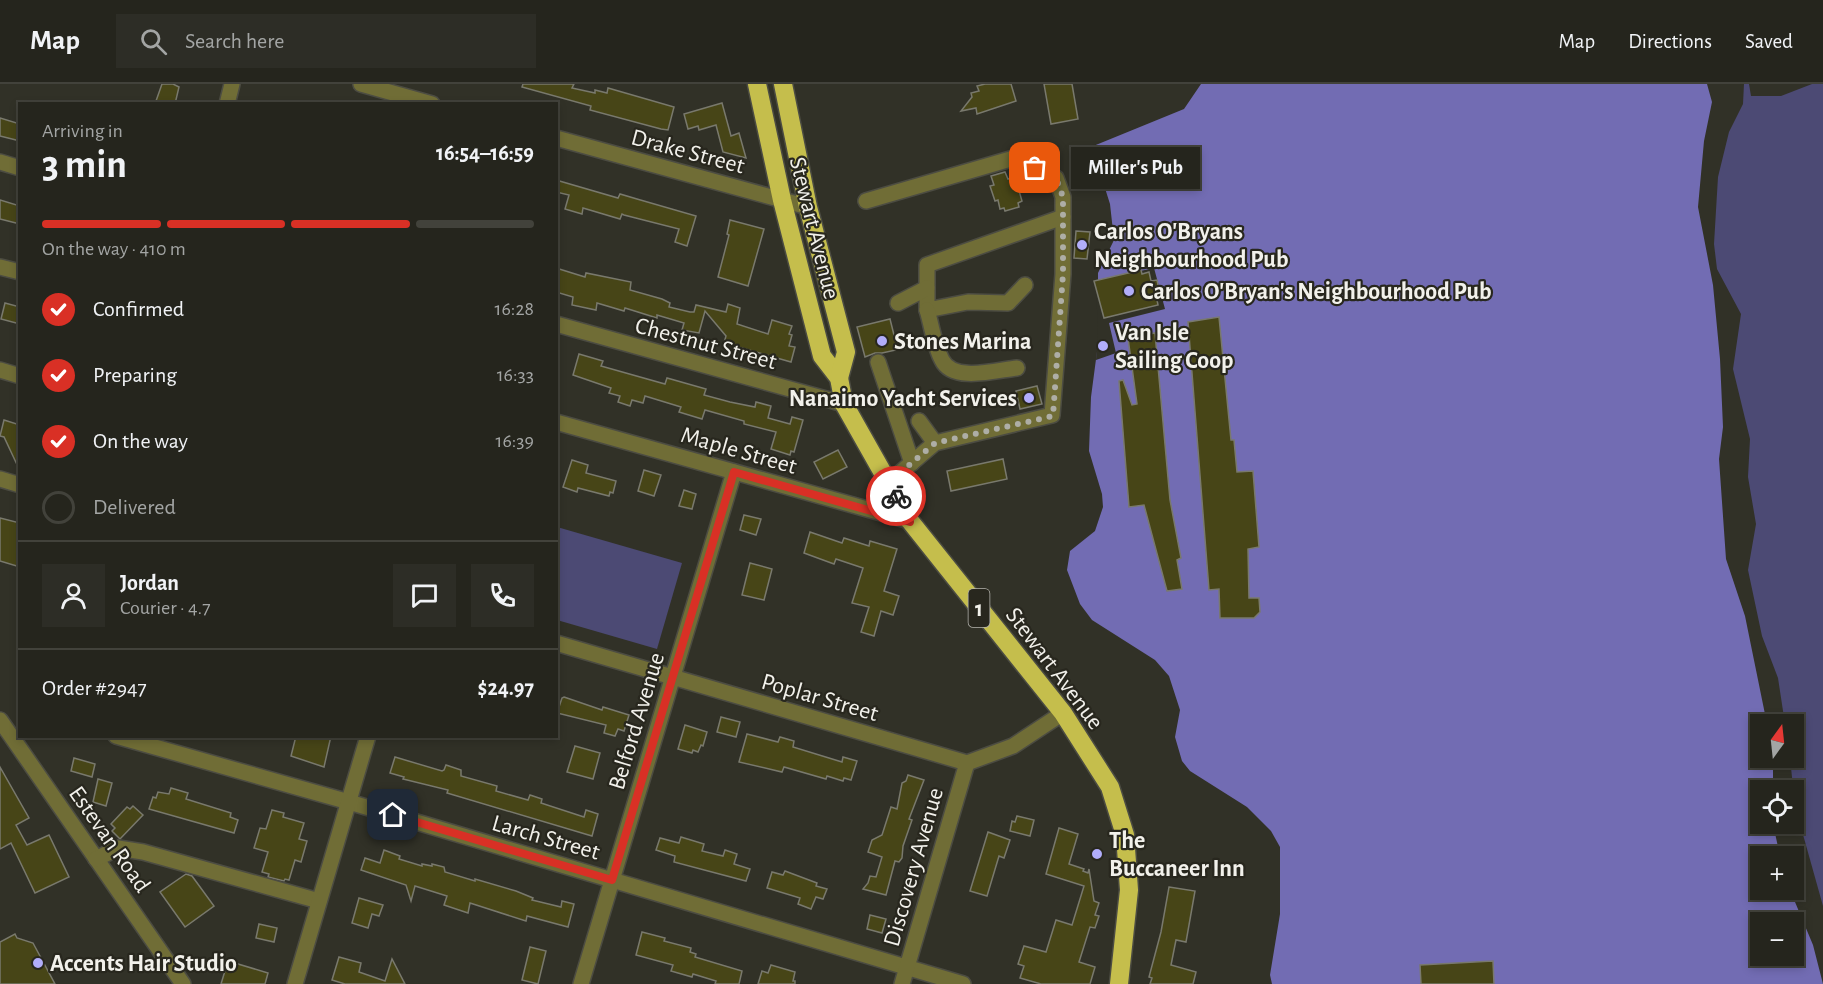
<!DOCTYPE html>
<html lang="en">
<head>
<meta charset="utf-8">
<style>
	body { margin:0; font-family:"Alegreya Sans",sans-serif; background:#2d2d26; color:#f1f3f6; height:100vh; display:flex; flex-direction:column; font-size:22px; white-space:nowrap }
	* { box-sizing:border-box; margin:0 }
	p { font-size:20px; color:#a3a5a4 }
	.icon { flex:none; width:33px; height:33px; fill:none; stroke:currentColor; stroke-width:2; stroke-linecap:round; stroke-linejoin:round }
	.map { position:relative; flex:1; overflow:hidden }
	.details { position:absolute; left:18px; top:18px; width:540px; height:636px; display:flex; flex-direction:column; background:#25251d; border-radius:0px; box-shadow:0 3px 9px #0003,0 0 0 2px #42423b }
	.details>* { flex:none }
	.needle { width:39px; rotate:15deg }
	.buttons { position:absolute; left:1750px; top:630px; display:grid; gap:12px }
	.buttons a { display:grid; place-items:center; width:54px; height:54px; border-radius:0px; background:#25251d; box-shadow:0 3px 9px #0003,0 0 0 2px #42423b; font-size:30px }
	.pin { position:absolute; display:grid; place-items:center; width:51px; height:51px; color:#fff; margin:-26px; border-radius:12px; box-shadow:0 3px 9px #0006 }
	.courier { position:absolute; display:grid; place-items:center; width:60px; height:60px; margin:-30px; border:4px solid #d93025; border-radius:50%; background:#fff; color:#222; box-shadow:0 2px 8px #0007 }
	.bubble { position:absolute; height:42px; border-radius:0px; background:#25251d; box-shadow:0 3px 9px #0003,0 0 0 2px #42423b; font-size:20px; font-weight:700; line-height:42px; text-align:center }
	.summary em { font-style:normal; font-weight:700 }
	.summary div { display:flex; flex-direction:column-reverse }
	.summary { display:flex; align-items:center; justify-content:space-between; height:102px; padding:0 24px }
	h1 { font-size:39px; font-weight:700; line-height:45px }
	.bar { display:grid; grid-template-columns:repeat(4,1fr); gap:9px 6px; align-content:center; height:72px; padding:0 24px }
	.bar i { height:8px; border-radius:4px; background:#42423b }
	.bar .on { background:#d93025 }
	.bar p { grid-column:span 4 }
	.line { display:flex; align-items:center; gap:15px; padding:0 24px; border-top:2px solid #42423b }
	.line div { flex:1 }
	.round { display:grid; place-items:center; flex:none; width:63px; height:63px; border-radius:0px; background:#2d2d26 }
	ol { padding:0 24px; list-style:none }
	li { display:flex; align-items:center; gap:18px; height:66px }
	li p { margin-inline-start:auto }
	li .icon { padding:6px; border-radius:50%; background:#d93025; color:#fff; stroke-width:4 }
	li:last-child { color:#a3a5a4 }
	li i { width:33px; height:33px; border:3px solid #42423b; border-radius:50% }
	header { display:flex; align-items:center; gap:36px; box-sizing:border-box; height:84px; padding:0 30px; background:#25251d; border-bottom:2px solid #42423b }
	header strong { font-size:28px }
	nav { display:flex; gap:33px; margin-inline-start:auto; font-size:21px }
	.search { width:420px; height:54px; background:#2d2d26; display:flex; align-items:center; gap:15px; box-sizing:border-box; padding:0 21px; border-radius:0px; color:#a3a5a4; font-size:22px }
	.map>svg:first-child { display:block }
	.green { fill:#4c4a74 }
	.water { fill:#726cb3; fill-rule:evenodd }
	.pier { fill:#313127 }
	.building { fill:#474517; stroke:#79796d; stroke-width:1.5 }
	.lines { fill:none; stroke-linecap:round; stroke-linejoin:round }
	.minor-casing { stroke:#4c4c42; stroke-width:18 }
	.highway-casing { stroke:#4c4c42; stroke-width:21 }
	.minor { stroke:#706d36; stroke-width:15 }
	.highway { stroke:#c5be4c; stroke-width:18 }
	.done { stroke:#aeaea6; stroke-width:6; stroke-dasharray:0 10.8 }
	.route { stroke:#d93025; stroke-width:8 }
	.poi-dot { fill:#b1adfa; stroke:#28271e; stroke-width:2 }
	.labels { text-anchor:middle; stroke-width:4.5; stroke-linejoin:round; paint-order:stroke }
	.shield { fill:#28271e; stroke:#b5b4ae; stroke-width:1.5 }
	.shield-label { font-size:22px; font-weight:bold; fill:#f2f1eb }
	.street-label { font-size:24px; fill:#f2f1eb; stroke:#28271e }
	.poi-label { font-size:24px; font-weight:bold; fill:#f2f1eb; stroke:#28271e; text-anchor:start }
</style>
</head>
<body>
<header>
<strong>Map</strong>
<div class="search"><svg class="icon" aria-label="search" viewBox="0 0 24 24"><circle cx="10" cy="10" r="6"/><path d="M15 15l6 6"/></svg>Search here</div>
<nav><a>Map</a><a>Directions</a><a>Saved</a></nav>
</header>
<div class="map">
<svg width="1823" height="900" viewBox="0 0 1823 900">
	<rect width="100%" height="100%" fill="#313127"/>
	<!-- green -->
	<g class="green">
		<path d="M1744 0H1749L1751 12H1781L1812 0H1823V822L1795 722 1790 674H1794V640H1785L1778 594 1762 552 1748 486 1756 440 1748 393 1750 355 1733 285 1741 230 1717 185 1714 160 1718 93 1729 48 1743 20Z"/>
		<path d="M557 443 682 479 657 565 557 536Z"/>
	</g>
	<!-- water -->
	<path class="water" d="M1201 0H1707L1712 18 1704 57 1698 123 1713 201 1720 275 1723 343 1719 375 1726 475 1745 532 1767 640H1761V674H1773V706H1761V740H1773L1780 772H1761V806H1790L1813 861 1823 900H1272L1270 891 1280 830V763L1271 747 1247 723 1190 687 1182 677 1175 653 1180 626 1169 592 1155 576 1092 536 1080 520 1067 486 1070 467 1095 447 1103 423 1102 410 1089 367 1091 313 1098 260V189L1114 156 1110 120 1104 101 1086 92 1078 80 1086 65 1184 25ZM1761 838H1794V872H1761Z"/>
	<!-- pier -->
	<path class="pier" d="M1154 184 1165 225 1109 239 1116 269 1096 276 1098 239 1095 197Z"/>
	<!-- building -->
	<g class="building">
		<path d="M162 0H173L179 3 175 20H157L156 17Z"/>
		<path d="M523 0H574L572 4 595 9V6L607 9 608 4 674 23 668 46 661 45 590 26 591 22 522 3Z"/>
		<path d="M985 0H1011L1016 17 977 30 976 24 961 27 972 13 971 9 979 7 977 2Z"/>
		<path d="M1044 0H1072L1078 35 1051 40Z"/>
		<path d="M722 19 731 52 739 49 746 74 723 68 716 41 699 46 698 42 688 45 684 30Z"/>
		<path d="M0 34 20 40V57L0 52Z"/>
		<path d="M1005 88 1008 95 1015 93 1022 117 1018 119 1019 123 1005 127 1004 124 1000 125 998 116 995 117 990 102 994 101 991 92Z"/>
		<path d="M556 96 618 114 620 110 637 115 696 132 687 162 675 158 679 145 624 131 622 130 620 135 583 124 582 130 565 125 569 111 556 108Z"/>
		<path d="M0 116 20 122V140L0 135Z"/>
		<path d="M730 136 764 145 748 202 718 193 729 151 727 150Z"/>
		<path d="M1076 147 1090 148 1087 175 1074 174Z"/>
		<path d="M556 184 585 193 586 189 631 198 630 206 662 215 670 219 669 223 690 228H694L696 221 726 228 728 220 740 224 737 240 768 250 772 236 792 242 789 250 792 251 789 262 795 263 791 278 724 259 726 252 705 227 699 249 682 246 684 239 657 231V234L625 224 624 227 597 219 596 226 572 221 573 213 556 208Z"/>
		<path d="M1141 186 1142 190 1149 188 1151 197 1157 196 1160 210 1156 211 1158 221 1104 234 1094 197Z"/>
		<path d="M5 219 20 223V240L1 235Z"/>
		<path d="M1219 233 1231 356H1234L1237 388 1253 387 1259 463 1248 465 1249 514H1259L1260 528 1254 534H1220L1219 505 1209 506 1188 238Z"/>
		<path d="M890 235 894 251 901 249 905 264 882 269H875L865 273 857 243Z"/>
		<path d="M1155 249 1170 416 1181 474 1177 476 1182 505 1167 507 1144 421 1129 423 1119 297 1123 296 1132 321 1137 320 1128 254Z"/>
		<path d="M579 270 603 277 601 282 665 300 667 294 706 305 704 311 730 318 755 323 756 318 771 322 768 334 790 340 792 333 803 336 794 368 791 367 790 371 771 365 776 348 744 340V337L705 326 702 335 679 328 681 323 645 312 643 319 632 316 630 322 618 318 620 312 609 309 611 304 573 291Z"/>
		<path d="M1037 302 1042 320 1020 325 1016 307Z"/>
		<path d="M4 336 20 341V387L4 353 0 352Z"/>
		<path d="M838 366 847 383 823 395 814 378Z"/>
		<path d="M1003 375 1007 395 951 407 947 387Z"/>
		<path d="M572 376 588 381 586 389 616 397 613 409 610 408 609 412 578 404 577 408 563 403Z"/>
		<path d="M644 386 661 391 654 412 638 407Z"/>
		<path d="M684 406 696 410 692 425 679 422Z"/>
		<path d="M744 431 761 435 756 451 740 446Z"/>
		<path d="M0 434 20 439V483L0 477Z"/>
		<path d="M810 448 842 459 844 454 869 462 870 457 897 465 884 507 899 512 893 531 881 527 874 552 861 548 869 523 852 519 863 484 836 475 834 480 804 469Z"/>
		<path d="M750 479 772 485 764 516 742 511Z"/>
		<path d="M564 613 602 626 603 623 629 631 624 647 618 645 615 652 604 649 606 641 557 629 562 614Z"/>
		<path d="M721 633 740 638 736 653 717 648Z"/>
		<path d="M685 641 707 648 703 662 701 661 698 668 693 666 692 669 678 665Z"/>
		<path d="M747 650 778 658 780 653 794 657 793 663 842 678 843 673 857 677 851 696 844 694 843 697 827 692 826 695 784 683 782 688 739 678Z"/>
		<path d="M296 652 308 655 309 652H331L324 683 291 672Z"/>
		<path d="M575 662 600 669 593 695 567 688Z"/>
		<path d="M395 673 442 687 444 686 446 681 461 686V692L497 702 496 707 528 716 530 711 542 715 541 719 584 733 586 726 598 730 592 752 447 709 448 706 403 695 404 693 390 689Z"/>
		<path d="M74 674 95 680 92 693 71 687Z"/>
		<path d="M0 683 29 734 16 741 27 761 49 751 69 793 35 809 11 759 0 765Z"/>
		<path d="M908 691 924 696 909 735 912 736 903 762 902 774 899 778 895 777 886 811 863 805 868 799 870 792 876 793 882 773 868 768 872 756 882 751 891 723 897 725 902 699 906 697Z"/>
		<path d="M98 695 112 699 106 722 93 718Z"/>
		<path d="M171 704 188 709 186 715 231 729 230 733 238 736 234 749 149 725 153 713 156 714 158 708 169 710Z"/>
		<path d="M133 722 143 731 120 755 112 747 115 744 111 740 127 723 130 725Z"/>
		<path d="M272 726 284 729 283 733 304 739 299 755 307 757 301 778 295 776 289 796 285 795 284 797 268 793 269 790 262 788 268 768 254 764 260 744 266 745Z"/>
		<path d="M1017 732 1034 736 1030 752 1010 747 1012 737 1015 738Z"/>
		<path d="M1059 744 1078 750 1069 780 1084 785 1083 787 1088 789 1089 785 1094 817 1099 819 1095 831 1099 832 1095 844 1090 843 1079 878 1095 883 1090 900H1041L1020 894 1024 882 1018 880 1024 862 1046 868 1056 836 1072 841 1084 802 1046 790Z"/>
		<path d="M988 748 1010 756 1004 774 999 772 987 812 970 807Z"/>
		<path d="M681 753 704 760 702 767 723 772 725 766 737 770 734 780 750 785 746 797 674 778 675 772 656 766 660 754 679 759Z"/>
		<path d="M384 766 400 772 399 775 422 782V780L432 782V780L444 783 445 788 475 797V795L516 807 533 814 532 816 561 823 562 817 574 820 568 843 527 832 526 837 470 819 468 829 444 821 447 812 415 802 411 817 406 801 361 786 365 774 380 779Z"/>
		<path d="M785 787 817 799 816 802 827 805 823 815 816 813 811 825 798 820 800 814 767 804 772 788 783 791Z"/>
		<path d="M186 790 192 792 214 822 185 843 160 808Z"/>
		<path d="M1169 803 1195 807 1186 858 1176 856 1171 881 1196 888 1193 900H1150L1152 894 1149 893 1161 848Z"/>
		<path d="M359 814 383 821 379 832 372 830 368 844 352 839Z"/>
		<path d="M870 831 886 835 882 849 867 845Z"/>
		<path d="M259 840 277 844 274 858 256 854Z"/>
		<path d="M642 848 665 854 664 857 691 864 690 868 696 870 695 873 742 887 739 900H715L716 897 693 890 692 893 671 887 673 881 636 871Z"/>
		<path d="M15 850 17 854 33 859 55 900H0V858Z"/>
		<path d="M530 863 546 867 538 900 522 896Z"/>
		<path d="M339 873 361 879 359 888 385 897 392 875 405 900H345L332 896Z"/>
		<path d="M228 877 268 889 265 900H221Z"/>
		<path d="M1493 877 1494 900H1421L1420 881Z"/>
		<path d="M771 881 795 888 793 897H795V900H758L762 887 768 889Z"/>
	</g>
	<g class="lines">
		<!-- minor casing -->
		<g class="minor-casing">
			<g id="minor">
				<path d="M361 0 432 20"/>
				<path d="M227 20 232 0"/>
				<path d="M556 54 808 123"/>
				<path d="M0 78 20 84"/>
				<path d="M866 117 1014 74 1056 94 1063 113V190L1052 331 935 359 888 399"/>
				<path d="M0 183 20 188"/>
				<path d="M1025 201 1008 219 968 218 927 226V181L1063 133"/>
				<path d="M898 219 927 204"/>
				<path d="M927 226C932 242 934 262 942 276 953 299 997 286 1017 284"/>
				<path d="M556 240 844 320"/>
				<path d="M878 278 912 379"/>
				<path d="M0 286 20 292"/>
				<path d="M919 337 935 359"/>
				<path d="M556 338 910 437"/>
				<path d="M0 395 20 401"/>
				<path d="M556 559 967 679 1013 662 1063 629"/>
				<path d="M0 636 183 900"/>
				<path d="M116 652 349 718 963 900"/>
				<path d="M96 775 118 764 143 768 319 817"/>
				<path d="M295 900 368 652"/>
				<path d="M581 900 734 388"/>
				<path d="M902 900 967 679"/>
			</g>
		</g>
		<!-- highway casing -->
		<g class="highway-casing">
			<g id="highway">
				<path d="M757 0 782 116 822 272 839 294 844 320 910 437 1063 629 1110 703 1125 751 1129 806 1119 900"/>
				<path d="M783 0 808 123 846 268 839 294"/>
			</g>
		</g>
		<!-- minor -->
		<use href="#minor" class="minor"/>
		<!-- highway -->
		<use href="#highway" class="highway"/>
	</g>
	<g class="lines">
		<!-- done -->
		<path class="done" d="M896 412 888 399 935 359 1053 332 1063 190V113L1056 94 1035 84"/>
		<!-- route -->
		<path class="route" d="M393 731 612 796 734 388 910 438 896 412"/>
	</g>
	<!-- markers -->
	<g class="poi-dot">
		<circle cx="1082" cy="161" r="6"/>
		<circle cx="1129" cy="207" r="6"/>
		<circle cx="882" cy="257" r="6"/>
		<circle cx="1103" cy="262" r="6"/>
		<circle cx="1029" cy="314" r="6"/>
		<circle cx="1097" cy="770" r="6"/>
		<circle cx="38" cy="879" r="6"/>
	</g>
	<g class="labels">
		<!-- shield labels -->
		<rect class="shield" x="968.5" y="505" width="21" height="38" rx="4.5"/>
		<g class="shield-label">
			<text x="979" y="532">1</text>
		</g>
		<!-- street labels -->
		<g class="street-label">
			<text transform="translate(688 67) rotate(15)" y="8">Drake Street</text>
			<text transform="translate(815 144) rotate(76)" y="8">Stewart Avenue</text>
			<text transform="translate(706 259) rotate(15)" y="8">Chestnut Street</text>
			<text transform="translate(739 366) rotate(16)" y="8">Maple Street</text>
			<text transform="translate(1055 584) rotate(53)" y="8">Stewart Avenue</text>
			<text transform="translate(820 613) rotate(16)" y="8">Poplar Street</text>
			<text transform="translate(636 637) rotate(-73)" y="8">Belford Avenue</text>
			<text transform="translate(546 753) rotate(16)" y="8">Larch Street</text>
			<text transform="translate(110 755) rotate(55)" y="8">Estevan Road</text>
			<text transform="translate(913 783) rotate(-74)" y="8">Discovery Avenue</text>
		</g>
		<!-- poi labels -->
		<g class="poi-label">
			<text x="1094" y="155">Carlos O'Bryans<tspan x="1094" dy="28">Neighbourhood Pub</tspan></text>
			<text x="1141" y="215">Carlos O'Bryan's Neighbourhood Pub</text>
			<text x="1115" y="256">Van Isle<tspan x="1115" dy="28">Sailing Coop</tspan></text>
			<text x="894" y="265">Stones Marina</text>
			<text x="1017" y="322" text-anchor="end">Nanaimo Yacht Services</text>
			<text x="1109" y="764">The<tspan x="1109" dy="28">Buccaneer Inn</tspan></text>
			<text x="50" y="887">Accents Hair Studio</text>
		</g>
	</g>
</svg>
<div class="buttons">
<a><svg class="needle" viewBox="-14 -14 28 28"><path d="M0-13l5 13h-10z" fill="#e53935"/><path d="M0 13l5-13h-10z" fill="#a3a5a4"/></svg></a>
<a><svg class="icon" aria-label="locate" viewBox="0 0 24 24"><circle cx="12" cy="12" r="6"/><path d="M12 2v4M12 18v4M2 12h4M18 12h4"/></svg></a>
<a>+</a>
<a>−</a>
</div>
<div class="pin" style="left:1035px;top:84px;background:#ea580c"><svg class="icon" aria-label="bag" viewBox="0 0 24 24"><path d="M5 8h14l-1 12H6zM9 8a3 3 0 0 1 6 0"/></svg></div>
<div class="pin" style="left:393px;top:731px;background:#1f2937"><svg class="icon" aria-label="home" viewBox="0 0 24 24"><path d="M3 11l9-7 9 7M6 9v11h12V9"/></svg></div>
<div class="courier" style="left:896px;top:412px"><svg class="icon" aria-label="bike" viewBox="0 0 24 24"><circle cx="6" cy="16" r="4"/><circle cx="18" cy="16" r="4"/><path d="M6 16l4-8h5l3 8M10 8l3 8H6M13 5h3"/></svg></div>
<div class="bubble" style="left:1071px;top:63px;width:129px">Miller's Pub</div>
<section class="details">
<div class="summary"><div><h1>3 min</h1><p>Arriving in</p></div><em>16:54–16:59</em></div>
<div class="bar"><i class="on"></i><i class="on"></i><i class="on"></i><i></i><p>On the way · 410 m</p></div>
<ol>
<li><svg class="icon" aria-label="check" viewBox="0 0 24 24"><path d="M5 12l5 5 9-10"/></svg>Confirmed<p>16:28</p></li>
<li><svg class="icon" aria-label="check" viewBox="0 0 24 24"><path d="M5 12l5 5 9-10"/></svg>Preparing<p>16:33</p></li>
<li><svg class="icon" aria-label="check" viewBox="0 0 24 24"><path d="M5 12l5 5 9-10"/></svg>On the way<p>16:39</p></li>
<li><i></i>Delivered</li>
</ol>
<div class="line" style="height:108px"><a class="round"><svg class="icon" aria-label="person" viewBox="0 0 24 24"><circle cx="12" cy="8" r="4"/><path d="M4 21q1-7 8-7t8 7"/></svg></a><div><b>Jordan</b><p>Courier · 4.7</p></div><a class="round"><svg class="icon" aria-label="chat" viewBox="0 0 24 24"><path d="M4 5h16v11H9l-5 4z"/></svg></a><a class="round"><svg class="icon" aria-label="phone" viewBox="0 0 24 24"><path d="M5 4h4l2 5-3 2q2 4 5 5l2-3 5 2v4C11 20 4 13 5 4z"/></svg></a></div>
<div class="line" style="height:78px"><div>Order #2947</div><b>$24.97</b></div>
</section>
</div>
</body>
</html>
